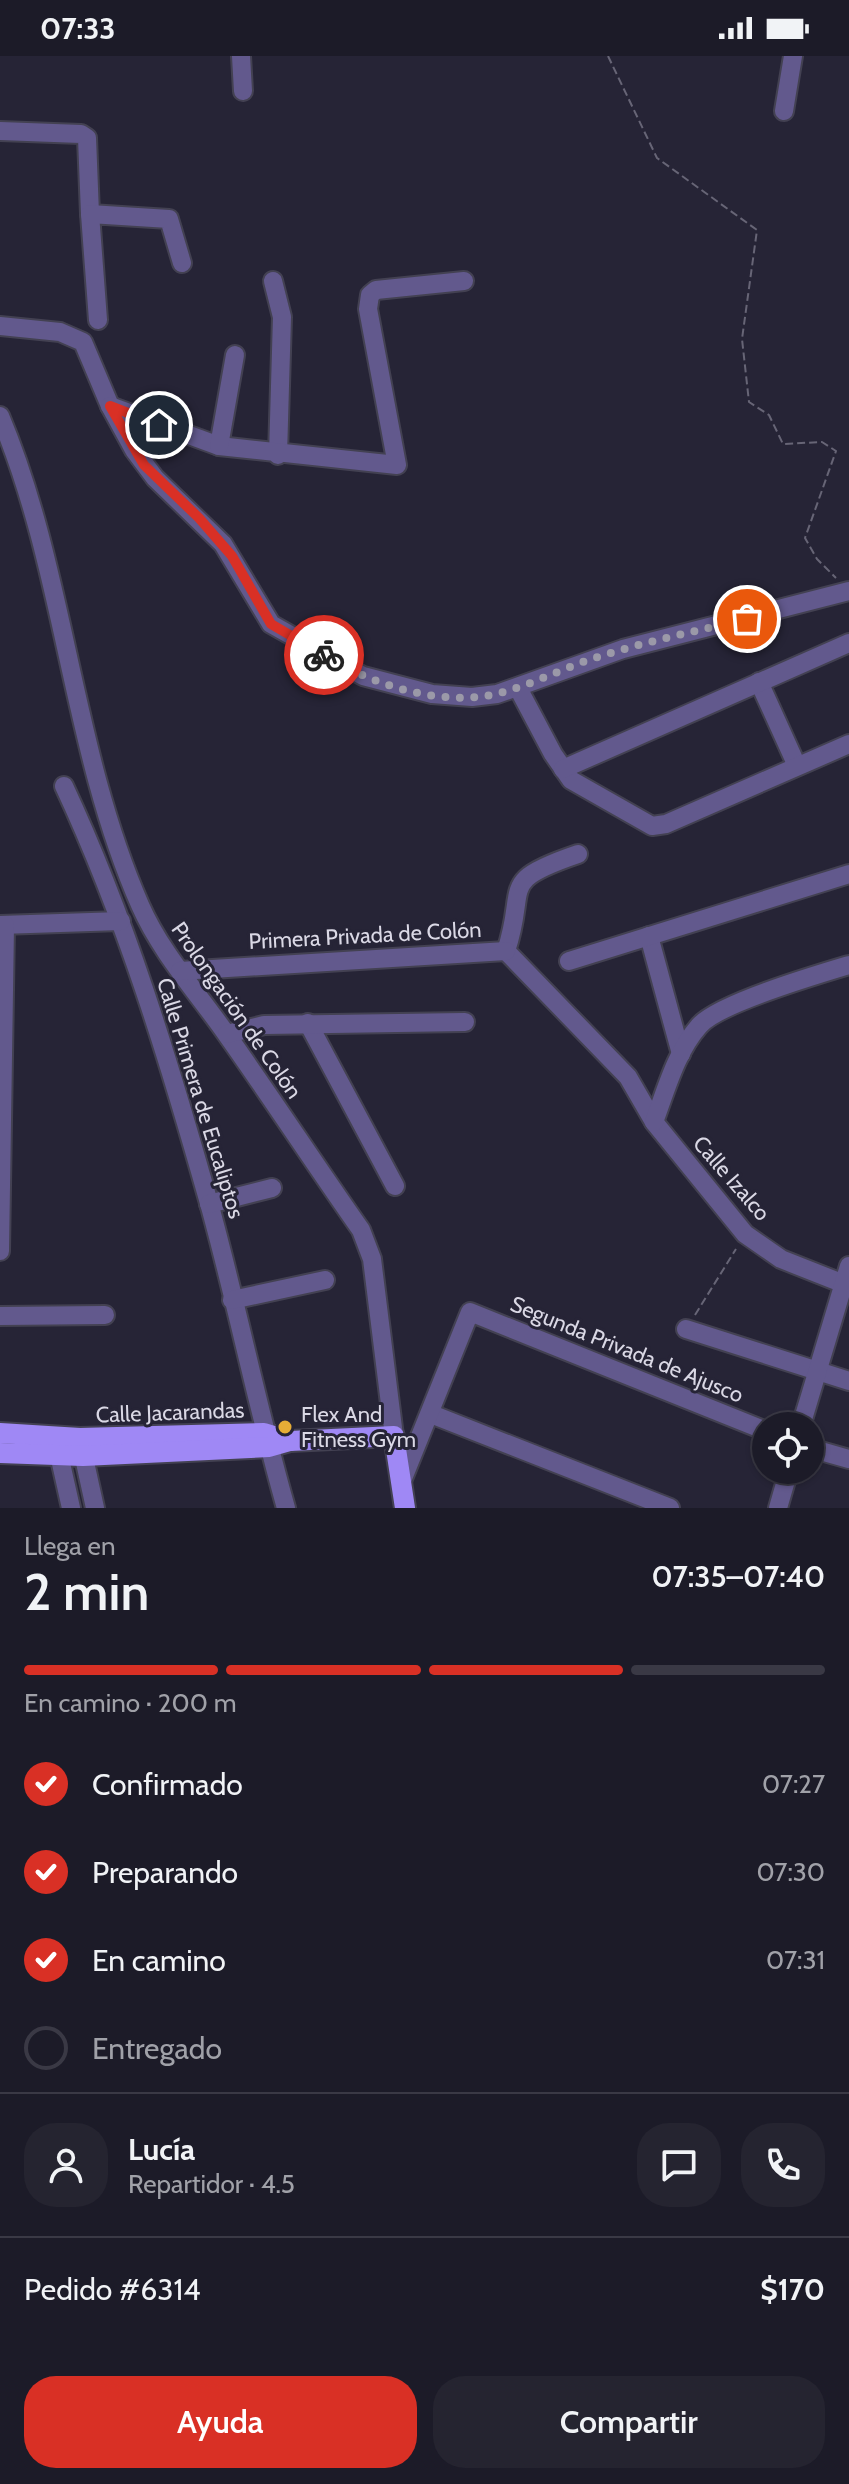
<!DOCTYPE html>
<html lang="es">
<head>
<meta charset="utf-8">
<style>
	body { margin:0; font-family:Cabin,sans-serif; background:#252430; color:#f1f3f6; height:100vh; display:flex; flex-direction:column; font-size:30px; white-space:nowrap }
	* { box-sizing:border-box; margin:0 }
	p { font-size:26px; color:#a0a1a8 }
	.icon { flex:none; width:44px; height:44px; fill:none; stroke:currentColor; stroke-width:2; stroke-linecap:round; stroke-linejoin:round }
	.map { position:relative; height:1452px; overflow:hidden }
	.details { display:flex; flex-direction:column; background:#1c1b28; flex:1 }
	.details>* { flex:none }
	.fabs { position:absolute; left:752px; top:1356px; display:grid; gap:16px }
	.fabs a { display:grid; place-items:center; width:72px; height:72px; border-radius:50%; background:#1c1b28; box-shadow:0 2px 6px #0004,0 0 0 2px #3a3945; font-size:40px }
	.pin { position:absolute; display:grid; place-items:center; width:68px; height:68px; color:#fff; margin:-34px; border:4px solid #fff; border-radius:50%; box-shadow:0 2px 8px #0007 }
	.courier { position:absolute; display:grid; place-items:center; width:80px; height:80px; margin:-40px; border:6px solid #d93025; border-radius:50%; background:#fff; color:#222; box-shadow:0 2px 10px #0007 }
	.headline em { font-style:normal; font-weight:600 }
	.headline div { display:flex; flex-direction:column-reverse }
	.headline { display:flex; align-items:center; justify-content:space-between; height:136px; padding:0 24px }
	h1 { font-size:52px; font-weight:600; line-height:60px }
	.bar { display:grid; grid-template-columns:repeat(4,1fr); gap:12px 8px; align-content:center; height:96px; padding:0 24px }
	.bar i { height:10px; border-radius:6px; background:#3a3945 }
	.bar .current { background:#d93025 }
	.bar p { grid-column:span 4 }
	.line { display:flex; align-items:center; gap:20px; padding:0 24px; border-top:2px solid #3a3945 }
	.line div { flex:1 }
	.round { display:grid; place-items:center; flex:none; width:84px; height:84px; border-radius:32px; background:#252430 }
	ol { padding:0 24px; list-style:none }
	li { display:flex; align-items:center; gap:24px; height:88px }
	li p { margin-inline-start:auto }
	li .icon { padding:8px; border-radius:50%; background:#d93025; color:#fff; stroke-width:4 }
	li:last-child { color:#a0a1a8 }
	li i { width:44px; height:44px; border:4px solid #3a3945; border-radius:50% }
	.action { display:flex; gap:16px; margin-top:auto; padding:16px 24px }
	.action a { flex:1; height:92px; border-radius:32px; background:#d93025; color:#fff; font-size:32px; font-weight:600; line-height:92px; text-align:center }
	.action a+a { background:#252430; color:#f1f3f6 }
	.status { display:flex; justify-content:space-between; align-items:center; height:56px; padding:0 40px; background:#1c1b28; direction:ltr }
	.status svg { height:22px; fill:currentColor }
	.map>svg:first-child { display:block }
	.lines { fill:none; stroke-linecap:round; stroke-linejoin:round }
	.minor-casing { stroke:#434152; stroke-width:22 }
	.major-casing { stroke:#434152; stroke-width:24 }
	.path { stroke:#676576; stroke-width:2; stroke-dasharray:8 4; stroke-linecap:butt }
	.minor { stroke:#62598d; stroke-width:18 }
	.major { stroke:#9f88f5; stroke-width:20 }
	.done { stroke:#9b99a8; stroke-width:8; stroke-dasharray:0 14.4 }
	.route { stroke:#d93025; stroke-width:10 }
	.poi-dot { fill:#e6ad36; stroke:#262436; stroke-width:3 }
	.labels { text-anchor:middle; stroke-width:6; stroke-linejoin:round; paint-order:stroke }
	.street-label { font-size:22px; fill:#dad8e5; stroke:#262436 }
	.poi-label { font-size:22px; fill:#dad8e5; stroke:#262436; text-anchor:start }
</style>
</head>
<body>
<div class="status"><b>07:33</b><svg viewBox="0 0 49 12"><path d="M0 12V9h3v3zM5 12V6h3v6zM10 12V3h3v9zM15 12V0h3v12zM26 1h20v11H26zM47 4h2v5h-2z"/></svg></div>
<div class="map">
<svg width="849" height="1452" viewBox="0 0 849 1452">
	<rect width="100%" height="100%" fill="#262436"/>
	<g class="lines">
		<!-- minor casing -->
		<g class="minor-casing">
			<g id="minor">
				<path d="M241 0 243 35"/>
				<path d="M784 55 793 0"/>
				<path d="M0 75 81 78 87 82 90 158"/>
				<path d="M273 225 282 261 278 399"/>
				<path d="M98 264 90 158 169 163 182 207"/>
				<path d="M0 270 60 276 83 286 110 350 134 394 155 422 223 488 271 568 363 620 432 638 472 641 497 638 623 593 849 535"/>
				<path d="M110 350 219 390 397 409 368 253 370 239 376 234 464 225"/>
				<path d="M0 360C66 517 71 692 140 849 161 897 197 936 227 979 273 1044 316 1110 361 1174L372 1203 394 1380"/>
				<path d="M219 390 235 299"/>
				<path d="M759 626 797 710"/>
				<path d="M518 632 553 698 571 724 652 770 666 768 849 688"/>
				<path d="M563 713 849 587"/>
				<path d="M64 730C126 863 169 1005 209 1147 237 1248 257 1351 286 1452"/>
				<path d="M0 869 121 865"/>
				<path d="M649 880 681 998"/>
				<path d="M506 895 628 1021 654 1066 745 1178 781 1203 849 1230"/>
				<path d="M506 895C528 829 496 826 578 798"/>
				<path d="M569 905 849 818"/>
				<path d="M180 915 506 895"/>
				<path d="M308 967 395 1130"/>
				<path d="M227 978 264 969 465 966"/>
				<path d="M654 1066C666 1034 676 996 699 970 717 948 819 918 849 909"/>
				<path d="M209 1148 272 1132"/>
				<path d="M0 1195 5 869"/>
				<path d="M232 1244 325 1224"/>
				<path d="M0 1260 105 1259"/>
				<path d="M686 1273 849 1325"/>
				<path d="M431 1358 670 1452"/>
				<path d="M801 1370 849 1210"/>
				<path d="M56 1385 71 1452"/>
				<path d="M81 1388 95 1452"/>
				<path d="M810 1392 849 1403"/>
				<path d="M402 1425 470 1256 766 1375"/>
				<path d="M778 1452 789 1414"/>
			</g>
		</g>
		<!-- major casing -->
		<g class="major-casing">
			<g id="major">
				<path d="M0 1377 80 1382 264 1377 290 1385"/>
				<path d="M0 1397 83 1400 269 1391 290 1385 394 1380 405 1452"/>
			</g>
		</g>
		<!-- path -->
		<g class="path">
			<path d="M608 0 657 102 757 174 742 283 749 346 769 359 783 388 822 386 836 395 805 482 817 503 836 522"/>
			<path d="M695 1259 736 1193"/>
		</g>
		<!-- minor -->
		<use href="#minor" class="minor"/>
		<!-- major -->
		<use href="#major" class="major"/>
	</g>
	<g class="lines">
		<!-- done -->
		<path class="done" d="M324 599C373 629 442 652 500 637 534 628 565 611 598 601 647 585 697 575 747 563"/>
		<!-- route -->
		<path class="route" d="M159 369 110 350 144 409 199 462 232 500 271 568 324 599"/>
	</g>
	<!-- markers -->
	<circle class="poi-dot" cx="285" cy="1371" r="8"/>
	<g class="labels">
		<!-- street labels -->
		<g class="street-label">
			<text transform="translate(365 879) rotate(-3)" y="8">Primera Privada de Colón</text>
			<text transform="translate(237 954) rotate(55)" y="8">Prolongación de Colón</text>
			<text transform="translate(201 1042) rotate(73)" y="8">Calle Primera de Eucaliptos</text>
			<text transform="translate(732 1122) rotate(49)" y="8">Calle Izalco</text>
			<text transform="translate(627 1293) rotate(22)" y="8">Segunda Privada de Ajusco</text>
			<text transform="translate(170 1356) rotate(-2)" y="8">Calle Jacarandas</text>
		</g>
		<!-- poi labels -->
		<g class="poi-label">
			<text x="301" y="1366">Flex And<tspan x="301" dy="25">Fitness Gym</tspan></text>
		</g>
	</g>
</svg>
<div class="fabs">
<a><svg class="icon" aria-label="locate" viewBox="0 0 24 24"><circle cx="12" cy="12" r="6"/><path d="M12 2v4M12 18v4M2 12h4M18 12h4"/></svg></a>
</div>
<div class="pin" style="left:747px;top:563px;background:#ea580c"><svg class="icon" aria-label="bag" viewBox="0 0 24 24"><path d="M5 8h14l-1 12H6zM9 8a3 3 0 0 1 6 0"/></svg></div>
<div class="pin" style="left:159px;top:369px;background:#1f2937"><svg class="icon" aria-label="home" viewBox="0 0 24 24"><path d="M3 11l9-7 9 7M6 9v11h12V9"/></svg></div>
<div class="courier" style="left:324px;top:599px"><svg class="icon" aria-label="bike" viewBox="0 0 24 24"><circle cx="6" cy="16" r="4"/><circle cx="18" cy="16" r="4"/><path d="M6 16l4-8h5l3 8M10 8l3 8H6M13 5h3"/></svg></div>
</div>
<section class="details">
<div class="headline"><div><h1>2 min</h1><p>Llega en</p></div><em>07:35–07:40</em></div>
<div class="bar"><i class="current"></i><i class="current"></i><i class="current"></i><i></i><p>En camino · 200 m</p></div>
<ol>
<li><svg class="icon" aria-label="check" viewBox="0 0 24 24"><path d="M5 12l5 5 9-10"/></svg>Confirmado<p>07:27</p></li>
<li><svg class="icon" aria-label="check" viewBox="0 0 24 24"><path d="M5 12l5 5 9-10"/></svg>Preparando<p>07:30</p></li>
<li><svg class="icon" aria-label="check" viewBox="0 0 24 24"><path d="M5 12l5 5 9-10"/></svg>En camino<p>07:31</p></li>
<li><i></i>Entregado</li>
</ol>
<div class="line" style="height:144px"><a class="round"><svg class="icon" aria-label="person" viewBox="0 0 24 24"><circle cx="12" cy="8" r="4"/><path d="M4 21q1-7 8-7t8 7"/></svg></a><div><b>Lucía</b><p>Repartidor · 4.5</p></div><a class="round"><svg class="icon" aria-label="chat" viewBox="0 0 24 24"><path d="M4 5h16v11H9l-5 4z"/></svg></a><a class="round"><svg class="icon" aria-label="phone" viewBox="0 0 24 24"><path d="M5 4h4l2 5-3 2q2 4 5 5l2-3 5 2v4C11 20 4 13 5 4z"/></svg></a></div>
<div class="line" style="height:104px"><div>Pedido #6314</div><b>$170</b></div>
<div class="action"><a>Ayuda</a><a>Compartir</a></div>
</section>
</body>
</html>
